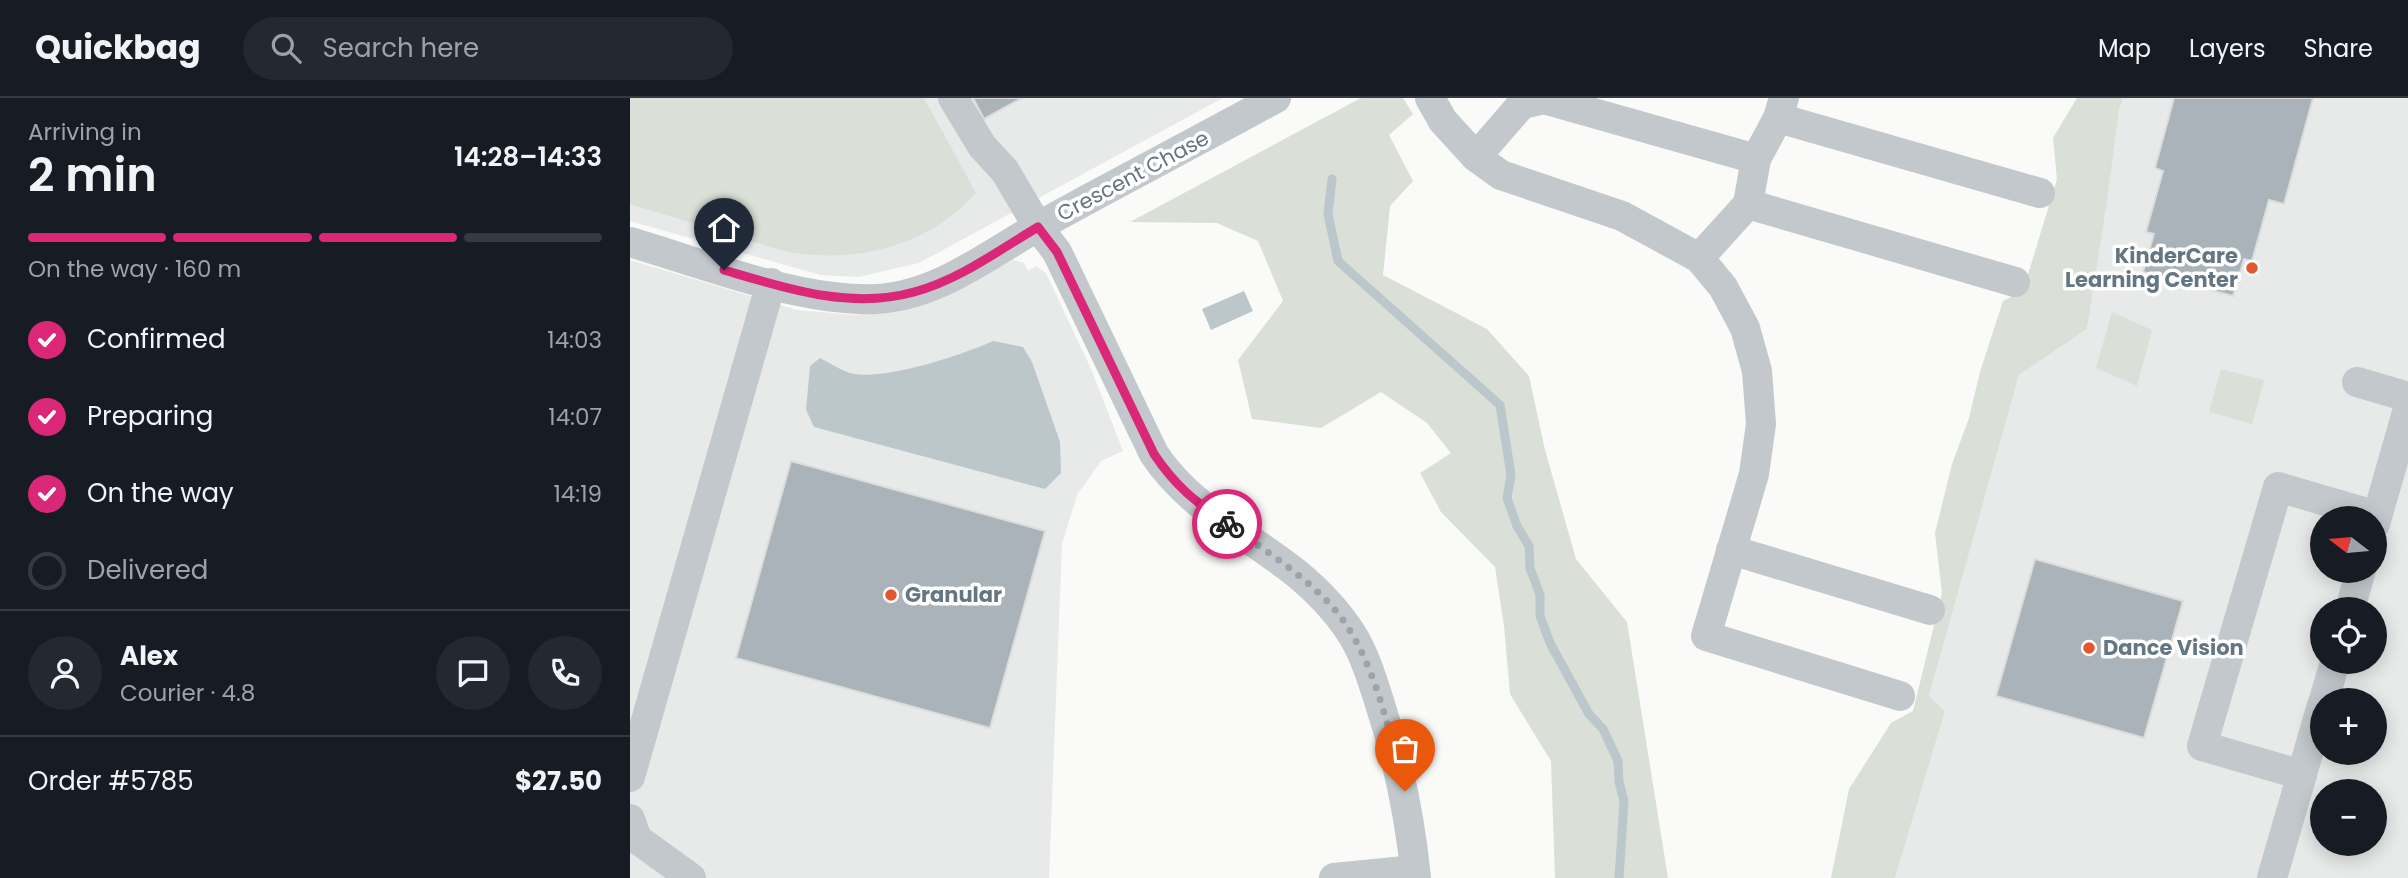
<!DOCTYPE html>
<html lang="en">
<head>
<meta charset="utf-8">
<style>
	body { margin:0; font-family:Poppins,sans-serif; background:#242831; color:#f1f3f6; height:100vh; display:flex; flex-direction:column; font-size:26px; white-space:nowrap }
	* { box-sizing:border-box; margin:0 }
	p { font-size:23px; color:#9ea1a6 }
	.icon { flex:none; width:38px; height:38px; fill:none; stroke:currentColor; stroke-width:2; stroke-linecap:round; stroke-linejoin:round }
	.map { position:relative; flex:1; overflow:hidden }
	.sheet { display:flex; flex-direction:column; background:#171b24; width:630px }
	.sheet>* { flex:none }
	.needle { width:46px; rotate:286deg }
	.tools { position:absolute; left:1680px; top:408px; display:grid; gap:14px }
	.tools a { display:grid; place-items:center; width:77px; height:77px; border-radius:50%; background:#171b24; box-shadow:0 4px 18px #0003; font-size:35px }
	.pin { position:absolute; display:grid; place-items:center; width:60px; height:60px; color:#fff; margin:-72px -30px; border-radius:50% 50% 50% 0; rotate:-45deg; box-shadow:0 0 7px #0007 }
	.pin .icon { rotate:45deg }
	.courier { position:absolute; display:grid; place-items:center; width:70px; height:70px; margin:-35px; border:5px solid #db2777; border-radius:50%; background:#fff; color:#222; box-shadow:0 2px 9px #0007 }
	.summary em { font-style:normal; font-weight:600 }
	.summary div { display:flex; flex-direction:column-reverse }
	.summary { display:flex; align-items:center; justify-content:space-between; height:119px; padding:0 28px }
	h1 { font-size:46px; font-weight:600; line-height:52px }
	.bar { display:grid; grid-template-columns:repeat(4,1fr); gap:10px 7px; align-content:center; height:84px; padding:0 28px }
	.bar i { height:9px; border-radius:5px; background:#363941 }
	.bar .current { background:#db2777 }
	.bar p { grid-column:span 4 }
	.line { display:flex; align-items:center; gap:18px; padding:0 28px; border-top:2px solid #363941 }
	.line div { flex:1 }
	.round { display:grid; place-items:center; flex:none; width:74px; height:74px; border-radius:37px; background:#242831 }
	ol { padding:0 28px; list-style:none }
	li { display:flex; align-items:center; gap:21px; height:77px }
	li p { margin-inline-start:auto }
	li .icon { padding:7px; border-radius:50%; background:#db2777; color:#fff; stroke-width:4 }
	li:last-child { color:#9ea1a6 }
	li i { width:38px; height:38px; border:4px solid #363941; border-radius:50% }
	header { display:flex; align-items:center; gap:42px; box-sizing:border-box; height:98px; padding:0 35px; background:#171b24; border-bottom:2px solid #363941 }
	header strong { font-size:33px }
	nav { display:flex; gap:38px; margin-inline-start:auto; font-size:24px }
	.search { width:490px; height:63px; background:#242831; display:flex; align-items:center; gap:18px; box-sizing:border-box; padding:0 24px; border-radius:38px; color:#9ea1a6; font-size:26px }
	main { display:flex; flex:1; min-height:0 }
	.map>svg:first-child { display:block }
	.built { fill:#e8e9e9; fill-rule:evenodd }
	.green { fill:#dadfd7 }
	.water { fill:#bbc7cb }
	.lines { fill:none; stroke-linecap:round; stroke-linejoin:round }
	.stream { stroke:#bbc7cb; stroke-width:9 }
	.building { fill:#aab3b9; stroke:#dcdcda; stroke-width:2 }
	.minor { stroke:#c3c8cc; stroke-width:30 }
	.done { stroke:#99a4ac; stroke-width:7; stroke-dasharray:0 12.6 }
	.route { stroke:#db2777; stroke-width:9 }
	.poi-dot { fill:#e4572e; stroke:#fff; stroke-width:2.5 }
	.labels { text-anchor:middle; stroke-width:7; stroke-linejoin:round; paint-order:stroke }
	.street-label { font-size:21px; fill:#657683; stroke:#fff }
	.poi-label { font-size:21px; font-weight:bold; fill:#657683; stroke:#fff; text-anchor:start }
</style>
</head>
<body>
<header>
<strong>Quickbag</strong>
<div class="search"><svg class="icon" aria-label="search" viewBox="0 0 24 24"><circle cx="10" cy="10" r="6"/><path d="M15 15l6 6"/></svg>Search here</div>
<nav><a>Map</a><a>Layers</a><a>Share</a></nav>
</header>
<main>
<section class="sheet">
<div class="summary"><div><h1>2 min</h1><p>Arriving in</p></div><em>14:28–14:33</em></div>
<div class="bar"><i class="current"></i><i class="current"></i><i class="current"></i><i></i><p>On the way · 160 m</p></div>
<ol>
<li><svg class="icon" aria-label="check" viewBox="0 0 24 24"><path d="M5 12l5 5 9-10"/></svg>Confirmed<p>14:03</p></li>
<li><svg class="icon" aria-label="check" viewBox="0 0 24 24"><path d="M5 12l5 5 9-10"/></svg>Preparing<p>14:07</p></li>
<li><svg class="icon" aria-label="check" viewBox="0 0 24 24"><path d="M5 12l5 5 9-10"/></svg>On the way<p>14:19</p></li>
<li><i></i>Delivered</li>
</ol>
<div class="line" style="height:126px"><a class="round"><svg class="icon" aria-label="person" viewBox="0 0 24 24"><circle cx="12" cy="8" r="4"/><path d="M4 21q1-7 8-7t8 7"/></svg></a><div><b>Alex</b><p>Courier · 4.8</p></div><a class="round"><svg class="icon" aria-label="chat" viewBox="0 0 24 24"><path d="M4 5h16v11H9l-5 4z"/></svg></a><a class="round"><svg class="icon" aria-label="phone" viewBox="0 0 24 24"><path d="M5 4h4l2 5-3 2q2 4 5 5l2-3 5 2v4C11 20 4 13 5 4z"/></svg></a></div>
<div class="line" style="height:91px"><div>Order #5785</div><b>$27.50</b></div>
</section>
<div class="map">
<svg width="1778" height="780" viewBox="0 0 1778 780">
	<rect width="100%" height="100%" fill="#fafaf8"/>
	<!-- built -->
	<g class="built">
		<path d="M0 0H593L289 165 228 179 190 177 0 123Z"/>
		<path d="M1493 0H1778V780H1265L1315 613 1299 598 1389 277 1457 231 1489 12ZM1692 420H1745V472H1692ZM1692 511H1745V564H1692ZM1692 602H1745V654H1692ZM1692 693H1745V746H1692Z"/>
		<path d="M0 162 167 212 225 217 290 206 316 197 383 162 394 165 398 173 406 168 416 175 462 273 493 353 471 363 447 397 432 446 419 780H0Z"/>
	</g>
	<!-- green -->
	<g class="green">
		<path d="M0 0H294L346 95C300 147 227 166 160 154 142 151 125 144 108 138 72 128 36 117 0 106Z"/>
		<path d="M731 0H773L783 16 759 37 783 83 760 108 753 177 857 231 899 278 915 352 946 461 997 524 1038 780H925L921 663 880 596 874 528 865 469 811 414 790 375 821 355 797 325 751 294 691 330 622 321 608 262 653 203 628 143 587 125 500 124Z"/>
		<path d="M1447 0H1493L1489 12 1476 109 1457 231 1389 277 1299 598 1315 613 1265 780H1201L1219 691 1261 625 1283 613 1312 495 1305 435 1322 366 1339 320 1350 274 1373 203 1393 193 1427 81 1423 40Z"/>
		<path d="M1482 214 1522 232 1507 288 1466 270Z"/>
		<path d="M1591 271 1634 282 1622 326 1579 314Z"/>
	</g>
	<!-- water -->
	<g class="water">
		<path d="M614 193 623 213 581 232 572 211Z"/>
		<path d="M363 243 393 249 402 264 430 344 431 375 415 391 184 329 176 312 180 268 190 260C200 265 210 272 220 275 250 284 333 257 363 243Z"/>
	</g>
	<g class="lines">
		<!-- stream -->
		<path class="stream" d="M702 81 698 116 708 163 870 307 881 377 877 400 887 428 899 448 900 470 910 497V518L920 545 959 616 973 631 988 663 989 684 994 703 989 780"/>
	</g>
	<!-- building -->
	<g class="building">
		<path d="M343 0H392L354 21Z"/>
		<path d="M1544 0H1683L1654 106 1639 102 1622 163 1614 161 1603 198 1513 174 1524 136 1516 134 1533 73 1525 70Z"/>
		<path d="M161 363 415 433 360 630 106 560Z"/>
		<path d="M1405 461 1553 503 1514 640 1366 598Z"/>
	</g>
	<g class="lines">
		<!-- minor -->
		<g class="minor">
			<path d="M323 0 352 48 375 73 408 129 427 154 524 356C561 411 616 435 666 475 688 493 708 514 723 538 735 558 742 581 749 603 768 661 780 719 786 780"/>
			<path d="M800 0 813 23 846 59 871 77 992 118 1069 160 1093 189 1115 230 1127 273 1131 326 1124 376 1076 538 1270 598"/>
			<path d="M1148 20 1410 95"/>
			<path d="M846 59 892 6 914 1 1126 61 1148 20 1154 0"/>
			<path d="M1118 106 1385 184"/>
			<path d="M0 144C74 166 170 204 246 201 307 198 358 157 409 128 488 84 568 43 646 0"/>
			<path d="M1069 160 1118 106 1126 61"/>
			<path d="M1727 284 1778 299"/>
			<path d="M1745 426 1778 311"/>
			<path d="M1101 452 1300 512"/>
			<path d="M1720 511 1731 472"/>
			<path d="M1694 602 1705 564"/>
			<path d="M1672 677 1572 648 1648 389 1747 418"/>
			<path d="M0 679 141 185"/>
			<path d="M0 721 7 741 61 780"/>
			<path d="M704 780 785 772"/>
			<path d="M1642 780 1692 607"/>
		</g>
	</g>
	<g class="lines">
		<!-- done -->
		<path class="done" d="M597 426C632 450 669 474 699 505 743 551 759 633 775 693"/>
		<!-- route -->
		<path class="route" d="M94 172C155 190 220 212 284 194 329 182 369 152 408 129L427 154 524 356C546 389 565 403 597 426"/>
	</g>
	<!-- markers -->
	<g class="poi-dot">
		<circle cx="1622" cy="170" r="7"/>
		<circle cx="261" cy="497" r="7"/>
		<circle cx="1459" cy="550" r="7"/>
	</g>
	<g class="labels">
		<!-- street labels -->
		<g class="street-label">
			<text transform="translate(503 78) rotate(-28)" y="7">Crescent Chase</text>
		</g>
		<!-- poi labels -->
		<g class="poi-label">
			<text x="1608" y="165" text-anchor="end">KinderCare<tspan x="1608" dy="24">Learning Center</tspan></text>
			<text x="275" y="504">Granular</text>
			<text x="1473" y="557">Dance Vision</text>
		</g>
	</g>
</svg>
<div class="tools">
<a><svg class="needle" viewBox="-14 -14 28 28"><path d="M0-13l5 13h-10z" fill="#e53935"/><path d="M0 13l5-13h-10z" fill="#9ea1a6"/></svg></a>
<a><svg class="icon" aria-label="locate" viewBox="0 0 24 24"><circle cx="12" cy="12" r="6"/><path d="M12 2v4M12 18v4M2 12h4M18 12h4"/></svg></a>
<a>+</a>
<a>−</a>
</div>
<div class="pin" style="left:775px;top:693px;background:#ea580c"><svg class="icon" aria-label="bag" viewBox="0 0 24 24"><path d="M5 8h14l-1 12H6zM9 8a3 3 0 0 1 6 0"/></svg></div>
<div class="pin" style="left:94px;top:172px;background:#1f2937"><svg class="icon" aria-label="home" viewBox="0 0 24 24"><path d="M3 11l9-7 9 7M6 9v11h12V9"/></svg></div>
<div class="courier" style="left:597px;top:426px"><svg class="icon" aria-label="bike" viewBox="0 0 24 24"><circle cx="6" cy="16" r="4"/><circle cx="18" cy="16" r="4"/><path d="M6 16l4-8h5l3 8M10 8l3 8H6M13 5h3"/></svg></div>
</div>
</main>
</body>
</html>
